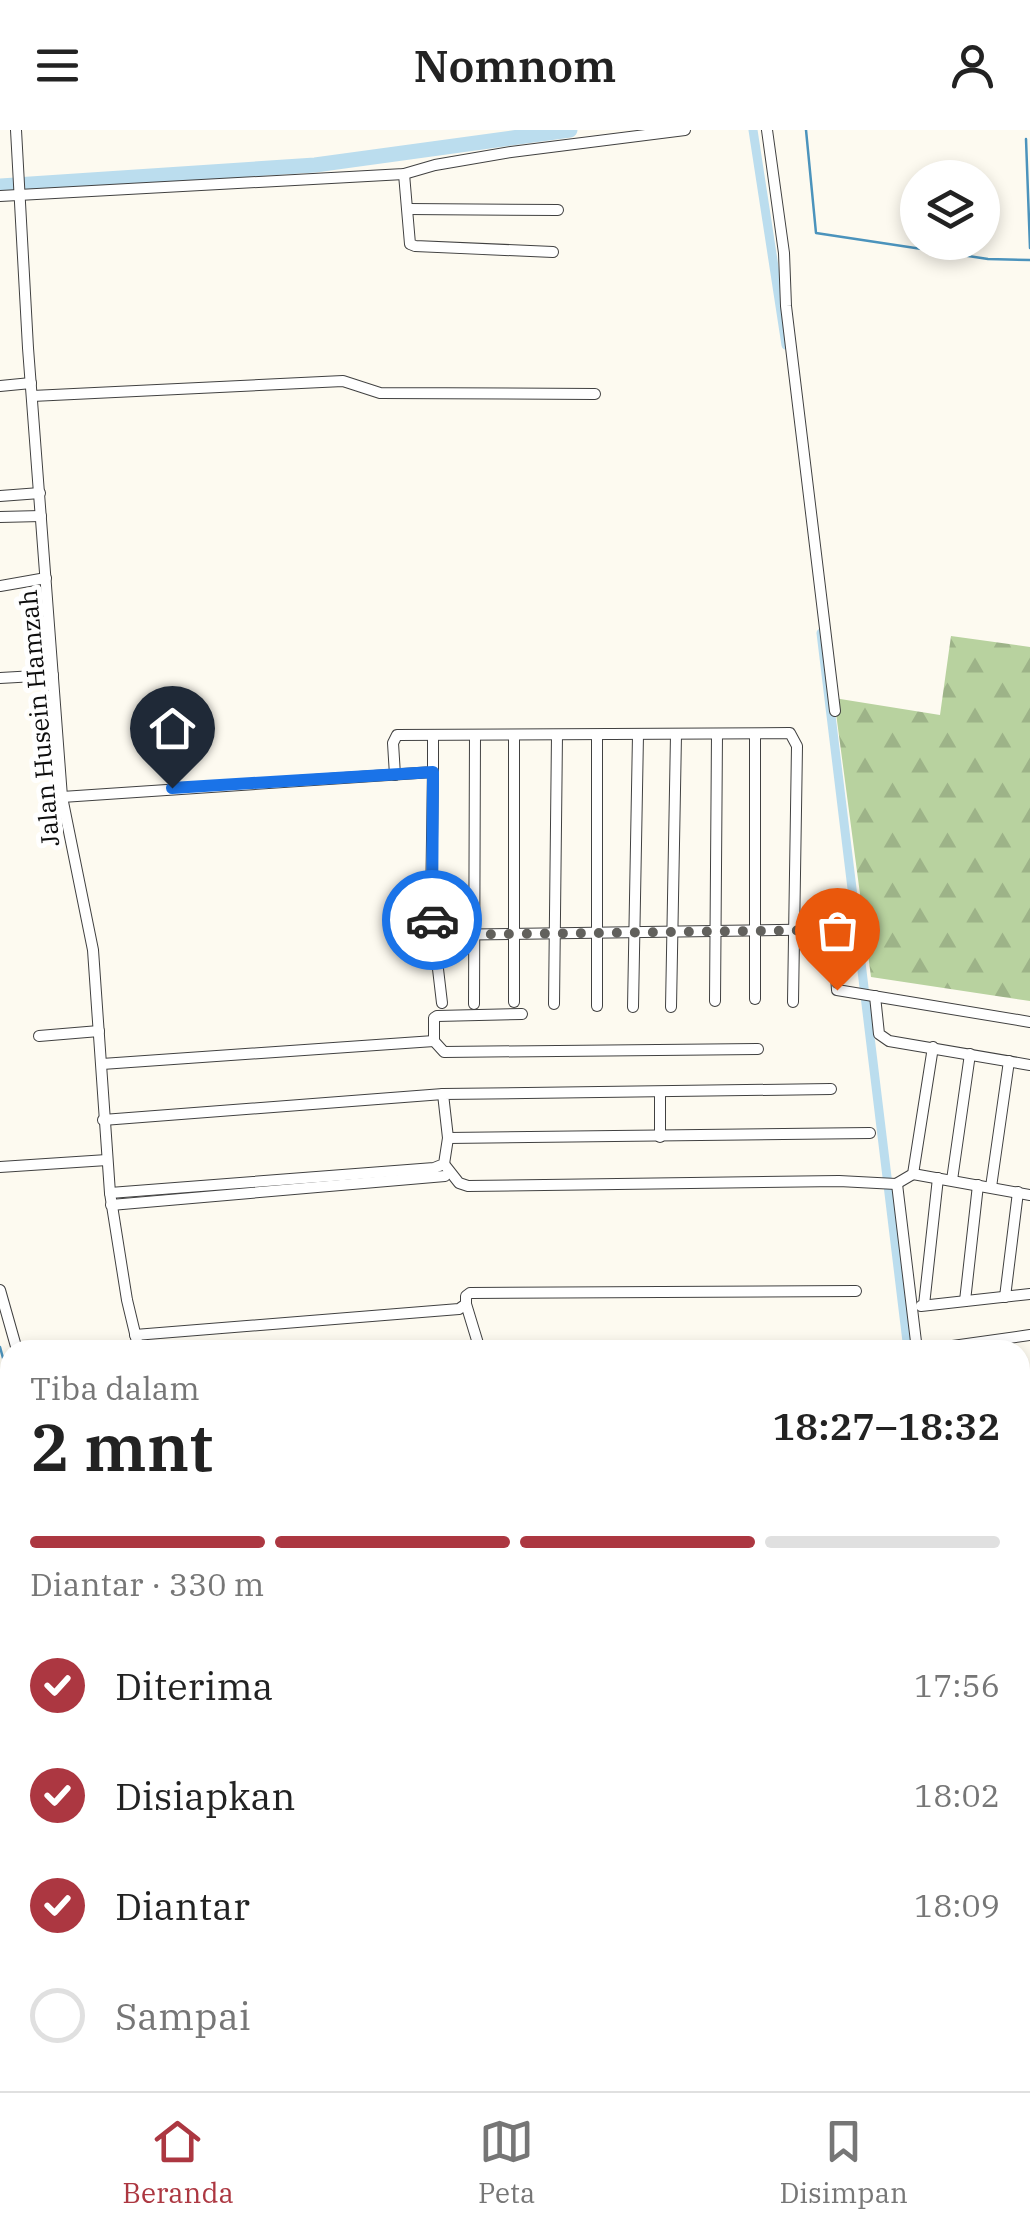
<!DOCTYPE html>
<html lang="id">
<head>
<meta charset="utf-8">
<style>
	body { margin:0; font-family:"IBM Plex Serif",serif; background:#f6f6f6; color:#222; height:100vh; display:flex; flex-direction:column; font-size:38px; white-space:nowrap }
	* { box-sizing:border-box; margin:0 }
	p { font-size:32px; color:#767676 }
	.icon { flex:none; width:55px; height:55px; fill:none; stroke:currentColor; stroke-width:2; stroke-linecap:round; stroke-linejoin:round }
	.map { position:relative; flex:1; overflow:hidden }
	.drawer { position:absolute; left:0px; top:1210px; width:1030px; height:752px; display:flex; flex-direction:column; background:#fff; border-radius:30px 30px 0 0; box-shadow:0 5px 15px #0003 }
	.drawer>* { flex:none }
	.buttons { position:absolute; left:900px; top:30px; display:grid; gap:20px }
	.buttons a { display:grid; place-items:center; width:100px; height:100px; border-radius:50%; background:#fff; box-shadow:0 5px 15px #0003; font-size:50px }
	.pin { position:absolute; display:grid; place-items:center; width:85px; height:85px; color:#fff; margin:-102px -42px; border-radius:50% 50% 50% 0; rotate:-45deg; box-shadow:0 0 10px #0007 }
	.pin .icon { rotate:45deg }
	.courier { position:absolute; display:grid; place-items:center; width:100px; height:100px; margin:-50px; border:8px solid #1a73e8; border-radius:50%; background:#fff; color:#222; box-shadow:0 2px 12px #0007 }
	.summary em { font-style:normal; font-weight:600 }
	.summary div { display:flex; flex-direction:column-reverse }
	.summary { display:flex; align-items:center; justify-content:space-between; height:170px; padding:0 30px }
	h1 { font-size:65px; font-weight:600; line-height:75px }
	.bar { display:grid; grid-template-columns:repeat(4,1fr); gap:15px 10px; align-content:center; height:120px; padding:0 30px }
	.bar i { height:12px; border-radius:8px; background:#e0e0e0 }
	.bar .on { background:#ac3741 }
	.bar p { grid-column:span 4 }
	ol { padding:0 30px; list-style:none }
	li { display:flex; align-items:center; gap:30px; height:110px }
	li p { margin-inline-start:auto }
	li .icon { padding:10px; border-radius:50%; background:#ac3741; color:#fff; stroke-width:4 }
	li:last-child { color:#767676 }
	li i { width:55px; height:55px; border:5px solid #e0e0e0; border-radius:50% }
	header { display:flex; justify-content:space-between; align-items:center; height:130px; padding:0 30px; background:#fff; font-size:45px; font-weight:600 }
	.menu { display:flex; justify-content:space-around; align-items:center; height:140px; border-top:2px solid #e0e0e0; background:#fff; font-size:28px; color:#767676 }
	.menu a { display:grid; justify-items:center; gap:5px }
	.menu .on { color:#ac3741 }
	.map>svg:first-child { display:block }
	.forest { fill:url(#forest-firs) }
	.lines { fill:none; stroke-linecap:round; stroke-linejoin:round }
	.stream { stroke:#4b93bc; stroke-width:2.5 }
	.canal { stroke:#bde; stroke-width:9 }
	.river { stroke:#bde; stroke-width:15 }
	.minor-casing { stroke:#414141; stroke-width:12 }
	.minor { stroke:#fff; stroke-width:10 }
	.done { stroke:#62615d; stroke-width:10; stroke-dasharray:0 18 }
	.route { stroke:#1a73e8; stroke-width:12 }
	.labels { text-anchor:middle; stroke-width:10; stroke-linejoin:round; paint-order:stroke }
	.street-label { font-size:25px; fill:#0e0e0e; stroke:#fff }
</style>
</head>
<body>
<header><svg class="icon" aria-label="menu" viewBox="0 0 24 24"><path d="M4 6h16M4 12h16M4 18h16"/></svg>Nomnom<svg class="icon" aria-label="person" viewBox="0 0 24 24"><circle cx="12" cy="8" r="4"/><path d="M4 21q1-7 8-7t8 7"/></svg></header>
<div class="map">
<svg width="1030" height="1961" viewBox="0 0 1030 1961">
	<defs>
		<pattern id="forest-firs" width="22" height="20" patternUnits="userSpaceOnUse" patternTransform="scale(2.5)"><rect width="22" height="20" fill="#b8d29f"/><path d="M5 1l3.5 6h-7zM16 11l3.5 6h-7z" fill="#9db388"/></pattern>
	</defs>
	<rect width="100%" height="100%" fill="#fdfaf0"/>
	<!-- forest -->
	<path class="forest" d="M951 506 1030 517V871L871 847 834 568 940 585Z"/>
	<g class="lines">
		<!-- stream -->
		<g class="stream">
			<path d="M806 0 816 103 988 129 1030 130"/>
			<path d="M1026 9 1030 118"/>
			<path d="M0 1217 10 1254"/>
			<path d="M1020 1626 1030 1625"/>
			<path d="M218 1952 221 1961"/>
		</g>
		<!-- canal -->
		<g class="canal">
			<path d="M753 0 786 215"/>
			<path d="M821 503 908 1220"/>
			<path d="M1020 1627 1030 1661"/>
		</g>
		<!-- river -->
		<path class="river" d="M0 56 315 35 570 0"/>
		<!-- minor casing -->
		<g class="minor-casing">
			<g id="minor">
				<path d="M16 0 28 218 62 667 93 820 110 1063 127 1170 139 1220"/>
				<path d="M767 0 784 123 786 176 835 581"/>
				<path d="M404 44 410 114 415 116 553 122"/>
				<path d="M0 66 404 44 435 35 511 22 685 0"/>
				<path d="M408 79 558 80"/>
				<path d="M0 256 31 253"/>
				<path d="M32 266 343 251 380 263 595 264"/>
				<path d="M0 366 40 363"/>
				<path d="M0 387 41 386"/>
				<path d="M0 456 46 448"/>
				<path d="M0 548 53 545"/>
				<path d="M755 604V869"/>
				<path d="M433 642 431 776 434 805 844 799"/>
				<path d="M395 645 393 613 397 605 790 603 797 616 793 872"/>
				<path d="M62 667 433 642V606"/>
				<path d="M833 800 837 860 1030 892"/>
				<path d="M413 805H434L442 873"/>
				<path d="M875 866 879 904 889 911 1030 935"/>
				<path d="M715 871 717 604"/>
				<path d="M514 872V605"/>
				<path d="M474 874 475 605"/>
				<path d="M554 874 557 605"/>
				<path d="M597 876V605"/>
				<path d="M633 877 638 605"/>
				<path d="M671 877 676 605"/>
				<path d="M522 884 437 886 434 888V911L444 922 758 919"/>
				<path d="M39 906 99 901"/>
				<path d="M102 934 434 911"/>
				<path d="M660 962V1007"/>
				<path d="M103 990 443 964"/>
				<path d="M448 1008 870 1003"/>
				<path d="M444 1034 459 1053 468 1056 839 1051 896 1054 913 1044 933 917"/>
				<path d="M0 1037 107 1030"/>
				<path d="M913 1044 1030 1065"/>
				<path d="M952 1050 970 924"/>
				<path d="M897 1054 917 1220"/>
				<path d="M991 1057 1009 931"/>
				<path d="M110 1063 434 1038 444 1034 448 1008 443 964 831 959"/>
				<path d="M111 1075 445 1046"/>
				<path d="M0 1160 17 1220"/>
				<path d="M1005 1167 1018 1062"/>
				<path d="M965 1171 978 1055"/>
				<path d="M466 1174 480 1220"/>
				<path d="M924 1175 938 1048"/>
				<path d="M921 1176 1030 1164"/>
				<path d="M135 1205 459 1179 466 1174V1166L470 1163 856 1161"/>
				<path d="M924 1220 1030 1205"/>
				<path d="M1020 1414 1030 1413"/>
				<path d="M1020 1454 1030 1453"/>
				<path d="M1020 1575 1030 1574"/>
				<path d="M1020 1586 1026 1605"/>
				<path d="M0 1768 10 1765"/>
				<path d="M1020 1897 1030 1898"/>
				<path d="M240 1952 243 1961"/>
				<path d="M363 1952 366 1961"/>
				<path d="M519 1961 601 1952"/>
			</g>
		</g>
		<!-- minor -->
		<use href="#minor" class="minor"/>
	</g>
	<g class="lines">
		<!-- done -->
		<path class="done" d="M432 790 434 805 833 800 837 860"/>
		<!-- route -->
		<path class="route" d="M172 658 433 642 432 790"/>
	</g>
	<g class="labels">
		<!-- street labels -->
		<g class="street-label">
			<text transform="translate(39 588) rotate(-95)" y="9">Jalan Husein Hamzah</text>
		</g>
	</g>
</svg>
<div class="buttons">
<a><svg class="icon" aria-label="layers" viewBox="0 0 24 24"><path d="M12 4l9 5-9 5-9-5zM3 14l9 5 9-5"/></svg></a>
</div>
<div class="pin" style="left:837px;top:860px;background:#ea580c"><svg class="icon" aria-label="bag" viewBox="0 0 24 24"><path d="M5 8h14l-1 12H6zM9 8a3 3 0 0 1 6 0"/></svg></div>
<div class="pin" style="left:172px;top:658px;background:#1f2937"><svg class="icon" aria-label="home" viewBox="0 0 24 24"><path d="M3 11l9-7 9 7M6 9v11h12V9"/></svg></div>
<div class="courier" style="left:432px;top:790px"><svg class="icon" aria-label="car" viewBox="0 0 24 24"><path d="M5 17H2v-5l4-1 3-4h7l3 4 3 1v5h-3M9 17h6M6 11h13"/><circle cx="7" cy="17" r="2"/><circle cx="17" cy="17" r="2"/></svg></div>
<section class="drawer">
<div class="summary"><div><h1>2 mnt</h1><p>Tiba dalam</p></div><em>18:27–18:32</em></div>
<div class="bar"><i class="on"></i><i class="on"></i><i class="on"></i><i></i><p>Diantar · 330 m</p></div>
<ol>
<li><svg class="icon" aria-label="check" viewBox="0 0 24 24"><path d="M5 12l5 5 9-10"/></svg>Diterima<p>17:56</p></li>
<li><svg class="icon" aria-label="check" viewBox="0 0 24 24"><path d="M5 12l5 5 9-10"/></svg>Disiapkan<p>18:02</p></li>
<li><svg class="icon" aria-label="check" viewBox="0 0 24 24"><path d="M5 12l5 5 9-10"/></svg>Diantar<p>18:09</p></li>
<li><i></i>Sampai</li>
</ol>
</section>
</div>
<nav class="menu">
<a class="on"><svg class="icon" aria-label="home" viewBox="0 0 24 24"><path d="M3 11l9-7 9 7M6 9v11h12V9"/></svg>Beranda</a>
<a><svg class="icon" aria-label="map" viewBox="0 0 24 24"><path d="M3 6l6-2 6 2 6-2v14l-6 2-6-2-6 2zM9 4v14M15 6v14"/></svg>Peta</a>
<a><svg class="icon" aria-label="saved" viewBox="0 0 24 24"><path d="M7 4h10v16l-5-4-5 4z"/></svg>Disimpan</a>
</nav>
</body>
</html>
